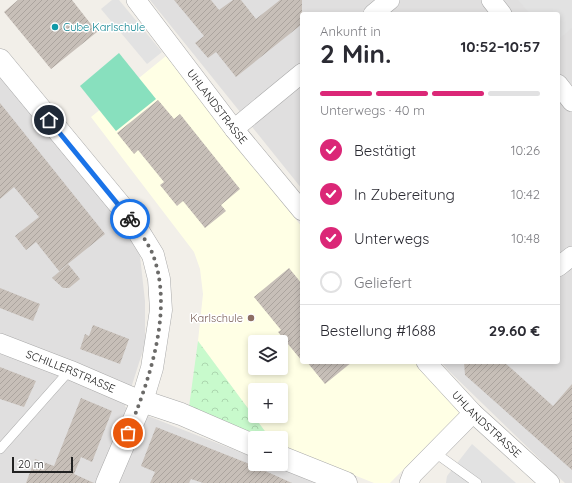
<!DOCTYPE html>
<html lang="de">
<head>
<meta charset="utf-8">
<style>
	body { margin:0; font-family:Quicksand,sans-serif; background:#f7f7f7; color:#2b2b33; height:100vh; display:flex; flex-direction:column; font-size:15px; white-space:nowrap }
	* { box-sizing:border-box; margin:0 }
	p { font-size:13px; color:#7c7c81 }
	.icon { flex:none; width:22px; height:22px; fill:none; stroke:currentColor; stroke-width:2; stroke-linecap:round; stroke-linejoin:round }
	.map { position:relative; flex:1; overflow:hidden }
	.sheet { position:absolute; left:300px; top:12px; width:260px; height:352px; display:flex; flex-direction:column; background:#fff; border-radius:4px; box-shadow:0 2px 6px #0003 }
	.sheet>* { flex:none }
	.tools { position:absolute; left:248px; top:335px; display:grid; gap:8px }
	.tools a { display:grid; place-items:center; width:40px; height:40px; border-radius:4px; background:#fff; box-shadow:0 2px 6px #0003; font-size:20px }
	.scale { position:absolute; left:12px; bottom:10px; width:61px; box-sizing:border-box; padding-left:4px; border:2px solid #222; border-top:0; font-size:11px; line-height:14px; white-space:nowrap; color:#222; -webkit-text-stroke:3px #fff; paint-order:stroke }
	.pin { position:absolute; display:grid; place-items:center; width:34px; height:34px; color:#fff; margin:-17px; border:2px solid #fff; border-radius:50%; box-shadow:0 1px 4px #0007 }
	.courier { position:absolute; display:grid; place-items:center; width:40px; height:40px; margin:-20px; border:3px solid #1a73e8; border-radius:50%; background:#fff; color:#222; box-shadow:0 1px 5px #0007 }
	.head em { font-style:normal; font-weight:700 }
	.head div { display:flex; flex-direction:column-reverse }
	.head { display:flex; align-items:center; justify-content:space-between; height:68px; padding:0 20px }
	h1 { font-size:26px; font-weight:700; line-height:30px }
	.bar { display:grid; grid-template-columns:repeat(4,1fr); gap:6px 4px; align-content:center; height:48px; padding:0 20px }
	.bar i { height:5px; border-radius:3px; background:#e1e1e2 }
	.bar .selected { background:#db2777 }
	.bar p { grid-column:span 4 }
	.line { display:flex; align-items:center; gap:10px; padding:0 20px; border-top:1px solid #e1e1e2 }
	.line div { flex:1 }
	ol { padding:0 20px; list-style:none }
	li { display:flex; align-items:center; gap:12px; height:44px }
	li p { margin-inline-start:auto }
	li .icon { padding:4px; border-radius:50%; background:#db2777; color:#fff; stroke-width:4 }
	li:last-child { color:#7c7c81 }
	li i { width:22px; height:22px; border:2px solid #e1e1e2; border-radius:50% }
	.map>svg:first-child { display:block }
	.residential { fill:#e0dfdf }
	.education { fill:#ffffe5; fill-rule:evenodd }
	.park { fill:url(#park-crowns) }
	.pitch { fill:#88e0be }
	.parking { fill:#e2e2e2 }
	.building { fill:url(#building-hatch) }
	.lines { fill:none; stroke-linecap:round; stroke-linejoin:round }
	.service-casing { stroke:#a9a9a9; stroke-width:10 }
	.minor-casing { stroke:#a9a9a9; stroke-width:20 }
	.tertiary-casing { stroke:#a9a9a9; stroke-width:23 }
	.service { stroke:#fff; stroke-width:9 }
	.minor { stroke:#fff; stroke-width:19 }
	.tertiary { stroke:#fff; stroke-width:22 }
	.done { stroke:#6b6a68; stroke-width:4; stroke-dasharray:0 7.2 }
	.route { stroke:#1a73e8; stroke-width:5 }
	.culture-dot { fill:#0f9aa8; stroke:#fff; stroke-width:1.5 }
	.education-dot { fill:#8d6e63; stroke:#fff; stroke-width:1.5 }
	.labels { text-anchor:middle; stroke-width:3; stroke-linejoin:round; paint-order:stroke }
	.culture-label { font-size:11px; fill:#0d838f; stroke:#fff; text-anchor:start }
	.street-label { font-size:11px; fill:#222; stroke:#fff }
	.education-label { font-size:11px; fill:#785e54; stroke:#fff; text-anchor:end }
</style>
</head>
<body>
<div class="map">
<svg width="572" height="483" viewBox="0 0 572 483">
	<defs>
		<pattern id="park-crowns" width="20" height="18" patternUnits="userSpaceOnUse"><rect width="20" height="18" fill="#c8facc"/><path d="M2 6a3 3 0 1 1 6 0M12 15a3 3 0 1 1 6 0" fill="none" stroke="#acd6af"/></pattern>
		<pattern id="building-hatch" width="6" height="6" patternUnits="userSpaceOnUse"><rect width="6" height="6" fill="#c7bfb8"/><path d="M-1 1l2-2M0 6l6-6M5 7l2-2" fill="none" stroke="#aba49e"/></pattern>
	</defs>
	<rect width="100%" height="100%" fill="#f2efe9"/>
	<!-- residential -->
	<g class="residential">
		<path d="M150 0H572V483H565L554 473 449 371 441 362H558V14H302V189Z"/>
		<path d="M0 72 118 215 140 256 145 301V344L125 407 255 458V464H270L319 483H0Z"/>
	</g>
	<!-- education -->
	<path class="education" d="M166 56 302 227V362H415L461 411 390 483H374L281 446V438H270L198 341 203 294 200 269 194 252 91 117ZM255 342H281V368H255ZM255 390H281V416H255Z"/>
	<!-- park -->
	<path class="park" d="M198 341 270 438H262L189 407Z"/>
	<!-- pitch -->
	<path class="pitch" d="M119 53 156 99 116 131 80 86Z"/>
	<!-- parking -->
	<g class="parking">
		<path d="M112 0H119L162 52 147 64 101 9Z"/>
		<path d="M518 0H572V28L558 40V14H530Z"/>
		<path d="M472 444 516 483H446L447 476Z"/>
	</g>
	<!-- building -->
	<g class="building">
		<path d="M18 0H72L97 32 51 69 4 12Z"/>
		<path d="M174 0H211L219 10 233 0H241L256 19 280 0H302V24L236 77 216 52 208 58 195 43 204 36Z"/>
		<path d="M158 100 174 119 180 114 240 189 221 205 226 211 205 228 183 201 177 206 160 185 164 182 138 150 134 154 117 133Z"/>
		<path d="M0 103 105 234 59 271 36 242 26 250 15 236 39 217 14 187 0 199Z"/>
		<path d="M68 264 80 279 69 288H63L52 278Z"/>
		<path d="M289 268 302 284V361L278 332 281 330 254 297Z"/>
		<path d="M0 288 40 304 33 321 0 308Z"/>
		<path d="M93 325 129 339 120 364 80 349 85 334 89 336Z"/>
		<path d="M307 362H352L325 384Z"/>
		<path d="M464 362H504L553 406 572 384V470L465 375Z"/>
		<path d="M0 367 36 381 24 407 0 399Z"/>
		<path d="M81 398 112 411 92 462 81 457 74 474 94 483H26L35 459 54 466Z"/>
		<path d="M156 427 247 463 292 483H203L191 479 189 483H150L155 472 141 466Z"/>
	</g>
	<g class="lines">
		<!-- service casing -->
		<g class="service-casing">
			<g id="service">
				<path d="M0 449 70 370"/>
				<path d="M434 452 477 483"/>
			</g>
		</g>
		<!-- minor casing -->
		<g class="minor-casing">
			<g id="minor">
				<path id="s1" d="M136 0 234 129 302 211"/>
				<path d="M491 0 502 14"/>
				<path d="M373 14 390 0"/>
				<path d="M558 84 572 102"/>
				<path d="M234 129 302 73"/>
				<path d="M558 267 572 256"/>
				<path id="s2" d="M0 343 70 370 142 401"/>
				<path id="s3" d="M426 362 473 413 550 483"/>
				<path d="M409 483 412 475 473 413"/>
			</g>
		</g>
		<!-- tertiary casing -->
		<g class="tertiary-casing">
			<g id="tertiary">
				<path d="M0 60 129 216 153 255 159 279 161 310 152 368 142 401 107 483"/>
				<path d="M142 401 181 414 255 446"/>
				<path d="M281 457 346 483"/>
			</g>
		</g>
		<!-- service -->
		<use href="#service" class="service"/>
		<!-- minor -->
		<use href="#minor" class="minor"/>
		<!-- tertiary -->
		<use href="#tertiary" class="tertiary"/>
	</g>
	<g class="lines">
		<!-- done -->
		<path class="done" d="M128 433C149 380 174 311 153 255 148 242 138 230 130 219"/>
		<!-- route -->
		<path class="route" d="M49 120 130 219"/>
	</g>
	<!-- markers -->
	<circle class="culture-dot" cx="55" cy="27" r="4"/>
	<circle class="education-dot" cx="251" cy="318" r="4"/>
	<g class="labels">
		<!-- culture labels -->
		<g class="culture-label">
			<text x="63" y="31">Cube Karlschule</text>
		</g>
		<!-- street labels -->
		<g class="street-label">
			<text dy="4" stroke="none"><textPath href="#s1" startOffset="134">UHLANDSTRASSE</textPath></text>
			<text dy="4" stroke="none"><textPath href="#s2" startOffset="76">SCHILLERSTRASSE</textPath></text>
			<text dy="4" stroke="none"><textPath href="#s3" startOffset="87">UHLANDSTRASSE</textPath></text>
		</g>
		<!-- education labels -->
		<g class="education-label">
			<text x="243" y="322">Karlschule</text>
		</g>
	</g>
</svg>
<div class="tools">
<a><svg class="icon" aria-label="layers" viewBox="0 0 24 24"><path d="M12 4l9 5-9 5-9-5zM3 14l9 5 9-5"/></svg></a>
<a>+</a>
<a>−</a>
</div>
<div class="scale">20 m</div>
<div class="pin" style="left:128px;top:433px;background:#ea580c"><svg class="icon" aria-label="bag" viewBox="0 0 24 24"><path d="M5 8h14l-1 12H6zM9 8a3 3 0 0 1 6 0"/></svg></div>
<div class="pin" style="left:49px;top:120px;background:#1f2937"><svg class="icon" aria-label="home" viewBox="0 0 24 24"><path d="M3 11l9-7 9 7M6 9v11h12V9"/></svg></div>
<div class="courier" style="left:130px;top:219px"><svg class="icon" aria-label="bike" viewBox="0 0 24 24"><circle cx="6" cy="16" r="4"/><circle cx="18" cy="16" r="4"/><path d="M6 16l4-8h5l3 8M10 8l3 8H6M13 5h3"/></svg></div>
<section class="sheet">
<div class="head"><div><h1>2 Min.</h1><p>Ankunft in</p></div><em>10:52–10:57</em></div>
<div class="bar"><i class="selected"></i><i class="selected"></i><i class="selected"></i><i></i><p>Unterwegs · 40 m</p></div>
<ol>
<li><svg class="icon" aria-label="check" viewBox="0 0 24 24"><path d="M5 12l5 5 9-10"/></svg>Bestätigt<p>10:26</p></li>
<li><svg class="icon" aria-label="check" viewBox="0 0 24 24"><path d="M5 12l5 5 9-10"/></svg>In Zubereitung<p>10:42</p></li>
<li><svg class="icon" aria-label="check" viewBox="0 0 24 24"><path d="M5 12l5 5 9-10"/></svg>Unterwegs<p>10:48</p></li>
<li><i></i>Geliefert</li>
</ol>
<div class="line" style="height:52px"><div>Bestellung #1688</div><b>29.60 €</b></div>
</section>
</div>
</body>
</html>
